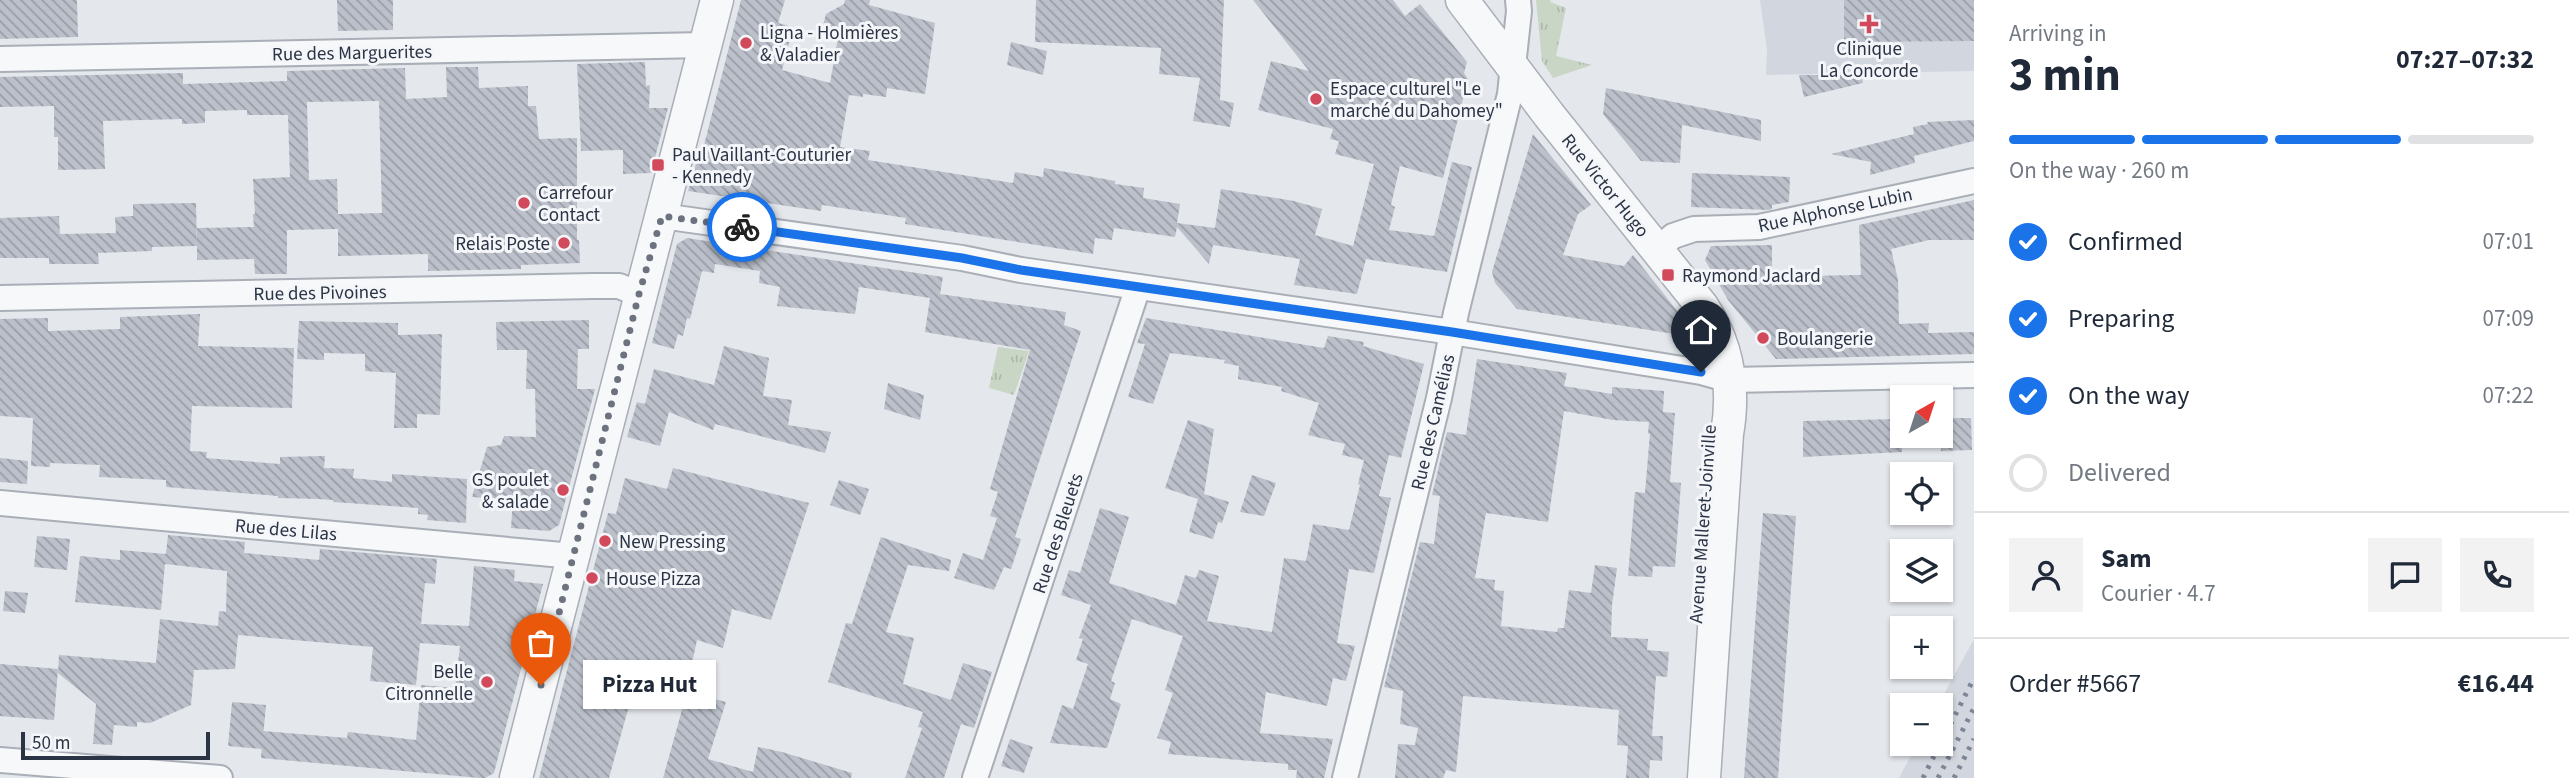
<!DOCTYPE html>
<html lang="en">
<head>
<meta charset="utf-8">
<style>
	body { margin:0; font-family:"Source Sans 3",sans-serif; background:#f2f2f3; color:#1f2937; height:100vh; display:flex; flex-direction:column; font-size:26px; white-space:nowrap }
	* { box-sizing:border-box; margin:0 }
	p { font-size:23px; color:#747a83 }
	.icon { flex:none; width:38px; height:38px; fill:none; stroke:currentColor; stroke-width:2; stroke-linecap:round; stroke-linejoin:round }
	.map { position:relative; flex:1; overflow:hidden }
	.drawer { display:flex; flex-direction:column; background:#fff; width:595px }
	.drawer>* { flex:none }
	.needle { width:46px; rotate:39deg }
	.fabs { position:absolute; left:1890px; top:385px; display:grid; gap:14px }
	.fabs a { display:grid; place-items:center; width:63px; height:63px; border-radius:0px; background:#fff; box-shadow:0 2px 5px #0004; font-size:35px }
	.scale { position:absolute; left:21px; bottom:18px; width:189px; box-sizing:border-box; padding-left:7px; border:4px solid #2b3445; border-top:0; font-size:19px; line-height:24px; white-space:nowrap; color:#2b3445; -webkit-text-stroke:5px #f4f6f9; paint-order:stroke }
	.pin { position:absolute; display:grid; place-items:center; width:60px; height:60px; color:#fff; margin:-72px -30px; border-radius:50% 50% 50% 0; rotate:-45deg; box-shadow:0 0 7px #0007 }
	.pin .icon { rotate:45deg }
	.courier { position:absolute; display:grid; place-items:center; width:70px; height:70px; margin:-35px; border:5px solid #1a73e8; border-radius:50%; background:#fff; color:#222; box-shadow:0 2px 9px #0007 }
	.bubble { position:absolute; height:49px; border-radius:0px; background:#fff; box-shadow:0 2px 5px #0004; font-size:23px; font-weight:700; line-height:49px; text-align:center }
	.headline em { font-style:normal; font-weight:700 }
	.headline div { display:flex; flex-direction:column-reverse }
	.headline { display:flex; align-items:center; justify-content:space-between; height:119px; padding:0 35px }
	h1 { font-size:46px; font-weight:700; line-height:52px }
	.bar { display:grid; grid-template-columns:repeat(4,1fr); gap:10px 7px; align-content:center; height:84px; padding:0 35px }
	.bar i { height:9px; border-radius:5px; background:#e0e1e3 }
	.bar .on { background:#1a73e8 }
	.bar p { grid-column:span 4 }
	.line { display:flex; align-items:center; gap:18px; padding:0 35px; border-top:2px solid #e0e1e3 }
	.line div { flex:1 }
	.round { display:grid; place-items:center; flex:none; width:74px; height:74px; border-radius:0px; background:#f2f2f3 }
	ol { padding:0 35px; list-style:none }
	li { display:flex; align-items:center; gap:21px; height:77px }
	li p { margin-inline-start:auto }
	li .icon { padding:7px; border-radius:50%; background:#1a73e8; color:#fff; stroke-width:4 }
	li:last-child { color:#747a83 }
	li i { width:38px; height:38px; border:4px solid #e0e1e3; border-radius:50% }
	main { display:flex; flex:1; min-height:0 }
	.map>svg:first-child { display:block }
	.built { fill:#d2d6de }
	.grass { fill:url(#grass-tufts) }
	.building { fill:url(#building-back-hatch); fill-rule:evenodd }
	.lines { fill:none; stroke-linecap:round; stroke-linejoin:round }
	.minor-casing { stroke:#a9aeb7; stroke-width:28 }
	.tertiary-casing { stroke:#a9aeb7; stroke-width:35 }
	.minor { stroke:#f7f8fa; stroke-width:24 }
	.tertiary { stroke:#f7f8fa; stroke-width:32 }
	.rail { stroke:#7d8696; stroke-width:5; stroke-dasharray:3.5 7; stroke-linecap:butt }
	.done { stroke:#6c737f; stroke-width:7; stroke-dasharray:0 12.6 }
	.route { stroke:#1a73e8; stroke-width:9 }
	.poi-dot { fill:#d1495b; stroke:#f4f6f9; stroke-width:2.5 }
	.labels { text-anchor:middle; stroke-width:6; stroke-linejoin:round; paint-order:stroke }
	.poi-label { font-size:19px; fill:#2b3445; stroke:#f4f6f9; text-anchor:start }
	.street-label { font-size:19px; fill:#2b3445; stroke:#f4f6f9 }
</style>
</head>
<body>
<main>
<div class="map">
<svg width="1974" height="778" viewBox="0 0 1974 778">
	<defs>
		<pattern id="grass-tufts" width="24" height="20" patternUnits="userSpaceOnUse" patternTransform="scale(1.75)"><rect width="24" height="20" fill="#c9d6c5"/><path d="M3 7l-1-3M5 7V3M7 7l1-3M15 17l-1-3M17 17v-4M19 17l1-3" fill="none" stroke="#adb8ab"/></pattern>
		<pattern id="building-back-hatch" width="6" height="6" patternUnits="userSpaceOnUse" patternTransform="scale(1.75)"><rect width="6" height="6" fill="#bbc0ca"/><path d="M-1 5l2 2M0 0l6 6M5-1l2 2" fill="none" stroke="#989da6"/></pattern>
	</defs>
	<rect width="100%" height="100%" fill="#e4e7ec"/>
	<!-- built -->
	<g class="built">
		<path d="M1760 0H1974V71L1766 75 1767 49Z"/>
		<path d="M1974 639V778H1899L1917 744H1941V705H1938Z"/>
	</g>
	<!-- grass -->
	<g class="grass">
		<path d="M1536 0H1551L1550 2 1566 8 1556 56 1592 65 1553 78 1542 61Z"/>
		<path d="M998 347 1029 351 1014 395 989 388Z"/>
	</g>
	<!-- building -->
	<g class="building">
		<path d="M0 0H77L78 37 0 39Z"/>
		<path d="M337 0H393V30L338 31Z"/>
		<path d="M741 0H785L778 23 793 27 782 70 830 83 838 38 821 34 826 14 844 4 845 0H870L869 5 935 23 925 94 887 88 886 97 863 94V97L849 95 840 147 870 151 868 160 1013 183 1015 172 1043 177 1044 168 1115 181V184L1144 188 1143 198 1180 204 1177 223 1215 228 1221 189 1294 201 1322 209 1315 235 1353 246 1374 164 1335 154 1339 141 1330 139 1333 129 1258 110 1271 61 1309 71 1253 0H1393L1405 16 1420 4 1467 62 1464 73 1468 79 1443 178 1400 166 1391 205 1395 207 1389 230 1434 236 1452 162 1472 167 1447 272 1366 259 1357 294 1294 285 1300 259 1213 245 1209 264 1177 227 1175 237 1114 228 1112 240 1095 238 1093 254 905 224 906 218 822 205 821 211 688 191 698 157H701Z"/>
		<path d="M1036 0H1224L1220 100 1234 103 1230 127 1193 121 1200 78 1159 74 1161 48 1035 42Z"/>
		<path d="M1844 0H1974V41L1844 42Z"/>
		<path d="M1011 42 1047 51 1043 75 1007 65Z"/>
		<path d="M645 62 646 86 650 85 649 108H668L651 173 623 174V150L581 151 577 64Z"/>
		<path d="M446 67H478L479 88 528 86V106H536L539 139 577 138V240H579L580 263 521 265V269L428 271V254L338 256V229L287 230V274H255L254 259 197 260V228L254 227 253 214H255L253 179 290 177 288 115H247V110L205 111V123L182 124V119L103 121 105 169 58 170V137H54V106L0 107V77L183 73V84L287 81V71L405 68 406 99 447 97ZM379 101 382 213 338 214 337 179 309 180 307 102Z"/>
		<path d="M1799 75H1862L1863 83 1804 97Z"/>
		<path d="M1606 88 1761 120V141L1682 125 1680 163 1641 161 1603 114Z"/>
		<path d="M1974 120V141L1914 156 1915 163 1870 175 1871 162 1831 154 1914 134 1913 127 1928 124 1927 122Z"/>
		<path d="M1533 134 1591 205 1578 214 1563 255 1624 266 1633 255 1697 336 1674 334 1517 309 1495 283 1492 272Z"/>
		<path d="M1692 173 1790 177 1789 202 1772 205V209L1768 210 1691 207Z"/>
		<path d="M1974 200V240H1929L1891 249 1898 280 1899 324 1929 323 1928 333 1974 332V354L1776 359 1728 300 1705 260 1711 246 1772 245V286L1804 276 1861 275 1859 225Z"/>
		<path d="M196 203 197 246 152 247V251L98 253 99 264H49V258H0V218L59 216 60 234 116 233 115 217 133 216V204Z"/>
		<path d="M687 238 943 277 940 294 1066 312 1064 325 1081 331 1015 537 1021 539 1011 569 1004 567 994 590 954 578 963 553 983 560 997 518 990 516 998 492 990 489 1030 350 925 332 930 298 859 287 855 314 777 306 780 287 759 283 760 271 715 264 714 273 702 271 690 319 687 318 683 336 678 334 674 349 652 343 677 244Z"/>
		<path d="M200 314 198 346 294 348 292 408 192 406 190 451 207 452 206 458 280 464V457L325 456 324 468 354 469 353 478 392 482V474L467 479 466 523 427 520 428 515 418 514V508L334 502 333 500 318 499 278 498V496L166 487V480L99 477 100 465 50 463V467L31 466 33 418 0 416V319L48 318V331L120 329V317Z"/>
		<path d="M1146 318 1324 348 1328 336 1364 342 1363 346 1424 364 1401 458 1389 455 1379 496 1391 498 1374 573 1349 569 1337 643 1355 646 1346 681 1333 678 1327 706 1266 692 1260 733 1333 739 1324 778H1296L1297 770H1288V764L1168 754 1171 742 1157 738 1173 693 1165 690 1183 636 1132 619 1111 681 1115 683 1110 699 1121 704 1107 748 1050 743 1062 705 1073 709 1088 664 1076 660 1083 639 1079 638 1091 605 1061 595 1069 570 1080 573 1100 508 1129 517 1109 583 1176 605 1185 575 1196 578 1199 570 1219 576 1207 621 1272 632 1284 558 1306 561 1313 524 1349 530 1360 485 1358 484 1364 460 1342 455 1345 444 1308 435 1319 403 1281 391 1282 387 1238 379 1239 366 1224 363 1225 360 1170 353 1153 404 1128 397 1145 344 1137 343Z"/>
		<path d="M589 320V349H578L577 389H595L559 525 549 531 511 528 513 500 472 497 487 447 501 445 504 436 536 437 535 389H526L527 350H497L496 322Z"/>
		<path d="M299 321 398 323V335L442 334 440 415 417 414V428H394L396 373 365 371V354L324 353V360L297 359Z"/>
		<path d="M724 346 769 358 763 396 792 400 788 425 831 432 825 453 715 424 713 430 669 412 660 446 627 437 637 402 645 404 654 369 714 385Z"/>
		<path d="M1477 359 1567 373 1564 386 1612 394V387L1664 391 1663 412 1675 413 1670 482 1681 483 1675 567 1653 566 1652 577 1628 576 1635 492 1645 493 1650 433 1648 434 1649 422 1613 420 1564 411 1548 522 1486 513 1475 578 1495 580 1494 590 1504 591 1501 626 1557 632 1558 628H1564L1569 590 1591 593 1595 565 1617 568 1612 605 1611 637 1648 639 1647 650 1669 652 1667 677 1656 676 1652 736H1663L1662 761 1650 760 1649 778H1626L1628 746 1617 745 1619 710 1463 696 1456 772 1446 770 1443 778H1395L1398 744 1415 745 1418 728 1400 724 1403 691 1384 687 1420 542 1434 544 1440 496 1432 495 1447 432 1466 435Z"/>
		<path d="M888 383 924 395 920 420 884 409Z"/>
		<path d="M1941 418H1971L1972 450 1941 451Z"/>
		<path d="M1902 419V452L1803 457V421Z"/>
		<path d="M1188 420 1214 429 1204 494 1229 502 1222 523 1218 522 1213 539 1189 532 1198 499 1165 488Z"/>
		<path d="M0 458 28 461 27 484 0 482Z"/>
		<path d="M673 468 809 503 771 620 732 609 723 648 697 640 685 696 637 687 634 696 632 695 609 778H539L608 513 616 514 625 478 667 489Z"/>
		<path d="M1252 475 1276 483 1264 516 1240 512Z"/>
		<path d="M839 480 869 489 860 515 830 505Z"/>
		<path d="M1763 513 1796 516 1778 778H1744Z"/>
		<path d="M168 535 245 542 244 553 319 560 320 549 437 559 435 584 425 583 421 624 469 626 474 566 515 570 514 581 543 584 494 773 485 778H480L261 758 263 731 347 738 348 732 416 740 421 685 455 688 460 646 420 643 416 685 370 681 373 647 238 635 235 669 194 670 191 705 150 723 137 722V727L114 725 112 745 93 744 96 704 58 673 59 655 156 663 160 619 218 626 219 611 226 612 227 571 165 564 161 610 75 602 80 556 120 560V550L166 554 165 563Z"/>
		<path d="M37 536 70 539 67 570 34 567Z"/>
		<path d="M881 537 951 560 949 571 908 565 886 632 914 638 903 684 951 700 963 663 992 672 974 728 961 724 944 778H905L922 728 918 727 923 712 828 682 846 623 852 624Z"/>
		<path d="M5 591 28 593 25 613 3 611Z"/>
		<path d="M0 664 58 669 54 720 0 716Z"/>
		<path d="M687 692 726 702 708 759 753 772 758 747 782 752 852 773 851 778H663Z"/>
		<path d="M232 702 266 705 262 749 228 746Z"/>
		<path d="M1010 739 1033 747 1024 773 1001 766Z"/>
	</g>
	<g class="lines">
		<!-- minor casing -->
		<g class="minor-casing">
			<g id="minor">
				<path d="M0 59 705 45"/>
				<path d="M662 216 962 258 1021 270 1452 332 1701 372 1730 380 1974 375"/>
				<path d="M1658 249 1673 236 1694 229 1759 227 1974 181"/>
				<path d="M0 298 593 286H619L639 294"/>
				<path d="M0 503 573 556"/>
				<path d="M0 760 220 778"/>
				<path d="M975 778 1138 287"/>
				<path d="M1345 778 1439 398 1456 313 1510 94 1519 11 1518 0"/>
			</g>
		</g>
		<!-- tertiary casing -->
		<g class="tertiary-casing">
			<g id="tertiary">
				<path d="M1462 0 1549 115 1702 306C1728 345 1735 388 1727 434L1704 778"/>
				<path d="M516 778 717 0"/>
			</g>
		</g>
		<!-- minor -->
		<use href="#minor" class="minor"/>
		<!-- tertiary -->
		<use href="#tertiary" class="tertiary"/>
		<!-- rail -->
		<g class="rail">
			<path d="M1941 743 1974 678"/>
			<path d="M1923 778 1940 744"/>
			<path d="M1938 778 1974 708"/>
			<path d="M1954 778 1974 739"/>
		</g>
	</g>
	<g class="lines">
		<!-- done -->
		<path class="done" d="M541 685 639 294 662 216 742 227"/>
		<!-- route -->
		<path class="route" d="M742 227 962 258 1021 270 1452 332 1701 372"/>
	</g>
	<!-- markers -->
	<g class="poi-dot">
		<path d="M1865.5 13.5h7v7h7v7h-7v7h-7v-7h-7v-7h7z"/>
		<circle cx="746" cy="43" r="7"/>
		<circle cx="1316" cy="99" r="7"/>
		<rect x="651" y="158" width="14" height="14" rx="3.5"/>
		<circle cx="524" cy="203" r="7"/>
		<circle cx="564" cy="243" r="7"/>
		<rect x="1661" y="268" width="14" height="14" rx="3.5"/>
		<circle cx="1763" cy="338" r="7"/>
		<circle cx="563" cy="490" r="7"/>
		<circle cx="605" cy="541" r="7"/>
		<circle cx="592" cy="578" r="7"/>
		<circle cx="487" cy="682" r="7"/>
	</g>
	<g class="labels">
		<!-- poi labels -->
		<g class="poi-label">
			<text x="760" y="39">Ligna - Holmières<tspan x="760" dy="22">&amp; Valadier</tspan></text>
			<text x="1869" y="55" text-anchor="middle">Clinique<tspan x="1869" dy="22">La Concorde</tspan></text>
			<text x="1330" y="95">Espace culturel "Le<tspan x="1330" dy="22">marché du Dahomey"</tspan></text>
			<text x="672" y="161">Paul Vaillant-Couturier<tspan x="672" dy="22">- Kennedy</tspan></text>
			<text x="538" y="199">Carrefour<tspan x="538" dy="22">Contact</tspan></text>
			<text x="550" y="250" text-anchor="end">Relais Poste</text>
			<text x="1682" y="282">Raymond Jaclard</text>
			<text x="1777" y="345">Boulangerie</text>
			<text x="549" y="486" text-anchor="end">GS poulet<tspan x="549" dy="22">&amp; salade</tspan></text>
			<text x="619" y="548">New Pressing</text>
			<text x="606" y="585">House Pizza</text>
			<text x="473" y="678" text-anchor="end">Belle<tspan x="473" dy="22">Citronnelle</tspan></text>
		</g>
		<!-- street labels -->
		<g class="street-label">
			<text transform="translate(352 52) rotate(-1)" y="7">Rue des Marguerites</text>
			<text transform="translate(1606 185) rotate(51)" y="7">Rue Victor Hugo</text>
			<text transform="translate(1835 209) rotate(-12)" y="7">Rue Alphonse Lubin</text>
			<text transform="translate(320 292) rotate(-1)" y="7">Rue des Pivoines</text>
			<text transform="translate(1432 422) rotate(-77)" y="7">Rue des Camélias</text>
			<text transform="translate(1702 524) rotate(-86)" y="7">Avenue Malleret-Joinville</text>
			<text transform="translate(286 529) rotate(5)" y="7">Rue des Lilas</text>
			<text transform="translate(1057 533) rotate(-72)" y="7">Rue des Bleuets</text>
		</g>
	</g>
</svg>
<div class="fabs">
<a><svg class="needle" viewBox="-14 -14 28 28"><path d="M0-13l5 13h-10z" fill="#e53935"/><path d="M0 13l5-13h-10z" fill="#747a83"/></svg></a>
<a><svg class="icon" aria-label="locate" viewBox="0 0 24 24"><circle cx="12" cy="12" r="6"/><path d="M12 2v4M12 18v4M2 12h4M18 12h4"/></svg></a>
<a><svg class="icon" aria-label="layers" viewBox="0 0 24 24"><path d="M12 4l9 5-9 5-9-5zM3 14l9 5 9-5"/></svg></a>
<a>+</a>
<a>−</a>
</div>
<div class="scale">50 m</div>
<div class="pin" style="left:541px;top:685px;background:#ea580c"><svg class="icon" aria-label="bag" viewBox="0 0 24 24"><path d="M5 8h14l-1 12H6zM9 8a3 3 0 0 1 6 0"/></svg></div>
<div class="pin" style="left:1701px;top:372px;background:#1f2937"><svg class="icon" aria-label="home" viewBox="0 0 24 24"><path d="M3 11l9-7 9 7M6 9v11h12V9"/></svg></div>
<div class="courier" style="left:742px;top:227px"><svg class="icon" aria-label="bike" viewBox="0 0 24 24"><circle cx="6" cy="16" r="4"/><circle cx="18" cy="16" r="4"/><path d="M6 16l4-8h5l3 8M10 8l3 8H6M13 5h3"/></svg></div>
<div class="bubble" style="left:583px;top:660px;width:133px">Pizza Hut</div>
</div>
<section class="drawer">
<div class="headline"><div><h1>3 min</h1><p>Arriving in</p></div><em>07:27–07:32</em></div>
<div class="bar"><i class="on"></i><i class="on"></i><i class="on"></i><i></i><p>On the way · 260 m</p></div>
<ol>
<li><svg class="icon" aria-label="check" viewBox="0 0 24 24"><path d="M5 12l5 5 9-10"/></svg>Confirmed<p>07:01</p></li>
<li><svg class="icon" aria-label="check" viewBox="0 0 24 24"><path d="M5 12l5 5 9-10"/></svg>Preparing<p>07:09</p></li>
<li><svg class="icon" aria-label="check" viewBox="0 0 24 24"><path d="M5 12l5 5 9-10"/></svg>On the way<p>07:22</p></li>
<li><i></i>Delivered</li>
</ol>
<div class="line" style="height:126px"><a class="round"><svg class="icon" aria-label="person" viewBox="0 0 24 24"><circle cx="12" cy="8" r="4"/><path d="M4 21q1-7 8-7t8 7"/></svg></a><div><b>Sam</b><p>Courier · 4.7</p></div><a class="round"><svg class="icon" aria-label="chat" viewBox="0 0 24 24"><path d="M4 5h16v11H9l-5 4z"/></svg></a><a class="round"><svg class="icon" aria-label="phone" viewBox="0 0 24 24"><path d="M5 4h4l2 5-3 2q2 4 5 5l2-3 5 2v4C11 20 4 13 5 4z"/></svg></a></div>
<div class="line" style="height:91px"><div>Order #5667</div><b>€16.44</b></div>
</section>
</main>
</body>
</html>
